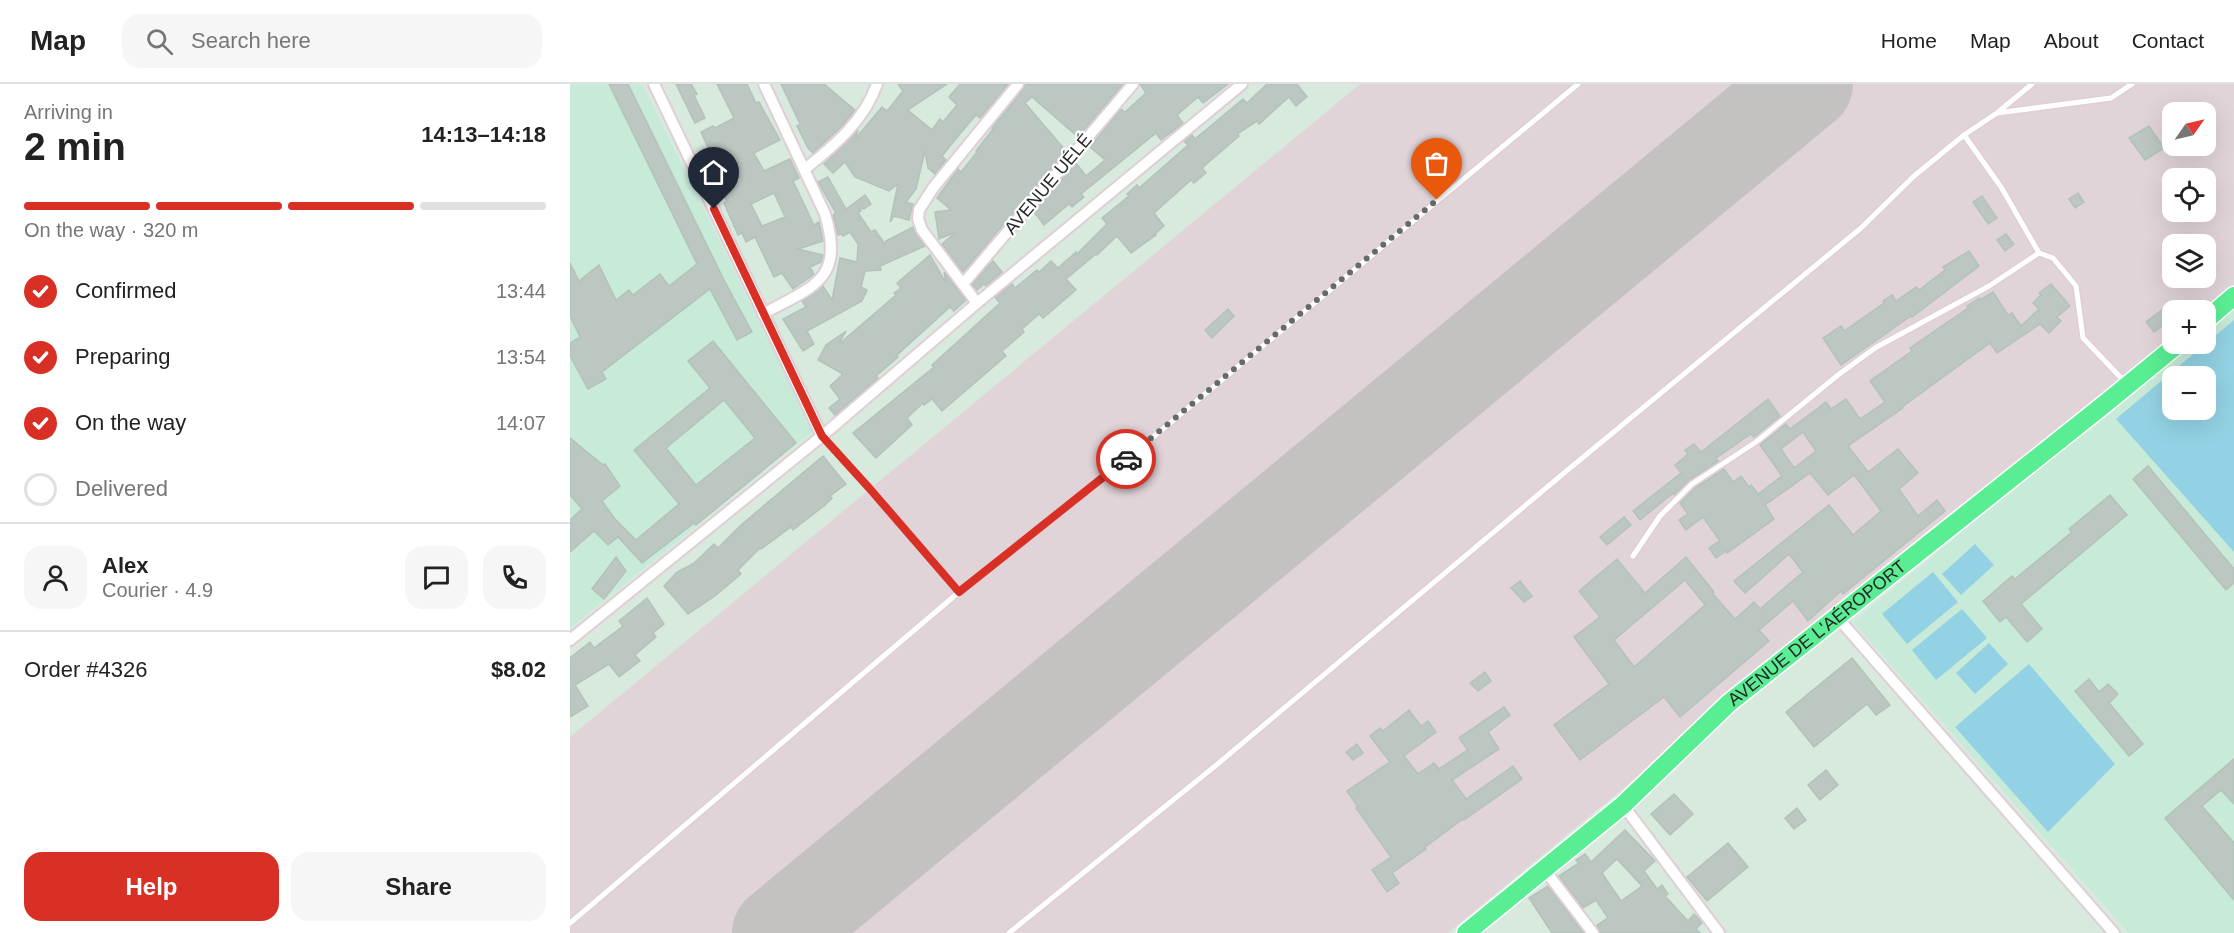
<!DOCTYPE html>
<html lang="en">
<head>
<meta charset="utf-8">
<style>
	body { margin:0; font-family:Helvetica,sans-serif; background:#f6f6f6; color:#222; height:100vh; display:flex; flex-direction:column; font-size:22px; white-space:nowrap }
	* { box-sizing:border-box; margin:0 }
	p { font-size:20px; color:#767676 }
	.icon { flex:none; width:33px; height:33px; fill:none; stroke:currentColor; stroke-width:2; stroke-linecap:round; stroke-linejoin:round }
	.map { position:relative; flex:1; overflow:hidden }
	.sheet { display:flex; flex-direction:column; background:#fff; width:570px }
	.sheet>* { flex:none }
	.needle { width:39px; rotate:56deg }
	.controls { position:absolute; left:1592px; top:18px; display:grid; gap:12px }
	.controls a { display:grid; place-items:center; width:54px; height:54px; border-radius:12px; background:#fff; box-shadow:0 6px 24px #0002; font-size:30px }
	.pin { position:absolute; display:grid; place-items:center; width:51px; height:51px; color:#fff; margin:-62px -26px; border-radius:50% 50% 50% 0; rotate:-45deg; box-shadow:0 0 6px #0007 }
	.pin .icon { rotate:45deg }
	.courier { position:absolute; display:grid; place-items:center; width:60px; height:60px; margin:-30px; border:4px solid #d93025; border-radius:50%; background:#fff; color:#222; box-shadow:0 2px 8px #0007 }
	.head em { font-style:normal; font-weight:600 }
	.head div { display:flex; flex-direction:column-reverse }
	.head { display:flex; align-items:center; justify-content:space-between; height:102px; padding:0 24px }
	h1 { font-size:39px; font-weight:600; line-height:45px }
	.bar { display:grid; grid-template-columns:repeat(4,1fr); gap:9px 6px; align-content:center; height:72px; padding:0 24px }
	.bar i { height:8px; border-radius:4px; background:#e0e0e0 }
	.bar .current { background:#d93025 }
	.bar p { grid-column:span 4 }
	.line { display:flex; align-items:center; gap:15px; padding:0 24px; border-top:2px solid #e0e0e0 }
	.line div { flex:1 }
	.round { display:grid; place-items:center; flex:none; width:63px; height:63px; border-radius:18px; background:#f6f6f6 }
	ol { padding:0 24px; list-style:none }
	li { display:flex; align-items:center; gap:18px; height:66px }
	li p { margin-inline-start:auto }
	li .icon { padding:6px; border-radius:50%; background:#d93025; color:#fff; stroke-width:4 }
	li:last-child { color:#767676 }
	li i { width:33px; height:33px; border:3px solid #e0e0e0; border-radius:50% }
	.primary-button { display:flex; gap:12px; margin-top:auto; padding:12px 24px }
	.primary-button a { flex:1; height:69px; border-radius:18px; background:#d93025; color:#fff; font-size:24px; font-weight:600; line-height:69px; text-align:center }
	.primary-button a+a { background:#f6f6f6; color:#222 }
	header { display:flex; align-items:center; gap:36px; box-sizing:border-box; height:84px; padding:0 30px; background:#fff; border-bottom:2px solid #e0e0e0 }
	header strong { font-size:28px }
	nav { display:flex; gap:33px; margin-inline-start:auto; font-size:21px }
	.search { width:420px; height:54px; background:#f6f6f6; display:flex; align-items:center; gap:15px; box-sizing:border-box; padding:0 21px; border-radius:18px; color:#767676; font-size:22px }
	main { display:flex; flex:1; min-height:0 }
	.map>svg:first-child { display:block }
	.education { fill:#c8ead8; fill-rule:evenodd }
	.airport { fill:#e1d4d9; fill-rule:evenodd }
	.pitch { fill:#93d2e4; fill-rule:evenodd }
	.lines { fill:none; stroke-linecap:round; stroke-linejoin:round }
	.runway { stroke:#c4c2c0; stroke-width:94 }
	.building { fill:#bbc7c0; stroke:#b3c3ba; stroke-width:1.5; fill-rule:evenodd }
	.service-casing { stroke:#dfced5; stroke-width:8 }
	.minor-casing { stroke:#dfced5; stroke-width:14 }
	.trunk-casing { stroke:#fff; stroke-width:21 }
	.service { stroke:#fff; stroke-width:5 }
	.minor { stroke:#fff; stroke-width:10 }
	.trunk { stroke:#5aee94; stroke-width:18 }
	.done { stroke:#656b67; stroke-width:6; stroke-dasharray:0 10.8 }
	.route { stroke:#d93025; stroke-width:8 }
	.labels { text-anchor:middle; stroke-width:4.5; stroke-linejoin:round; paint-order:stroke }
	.street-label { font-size:18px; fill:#272727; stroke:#fff }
</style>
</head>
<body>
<header>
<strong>Map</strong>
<div class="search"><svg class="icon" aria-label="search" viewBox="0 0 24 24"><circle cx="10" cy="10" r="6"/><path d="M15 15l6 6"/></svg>Search here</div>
<nav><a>Home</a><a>Map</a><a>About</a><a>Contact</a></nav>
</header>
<main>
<section class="sheet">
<div class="head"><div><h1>2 min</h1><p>Arriving in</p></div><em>14:13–14:18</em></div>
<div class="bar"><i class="current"></i><i class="current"></i><i class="current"></i><i></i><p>On the way · 320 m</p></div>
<ol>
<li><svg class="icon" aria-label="check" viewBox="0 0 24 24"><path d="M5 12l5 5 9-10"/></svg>Confirmed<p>13:44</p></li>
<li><svg class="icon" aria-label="check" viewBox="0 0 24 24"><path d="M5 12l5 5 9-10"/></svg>Preparing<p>13:54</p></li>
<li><svg class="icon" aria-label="check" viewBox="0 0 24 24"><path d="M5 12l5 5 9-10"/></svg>On the way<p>14:07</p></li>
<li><i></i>Delivered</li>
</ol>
<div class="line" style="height:108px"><a class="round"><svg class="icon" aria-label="person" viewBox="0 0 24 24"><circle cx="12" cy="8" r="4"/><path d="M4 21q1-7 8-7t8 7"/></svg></a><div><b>Alex</b><p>Courier · 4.9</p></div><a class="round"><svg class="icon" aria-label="chat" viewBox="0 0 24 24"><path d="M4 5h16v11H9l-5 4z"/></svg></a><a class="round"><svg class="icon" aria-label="phone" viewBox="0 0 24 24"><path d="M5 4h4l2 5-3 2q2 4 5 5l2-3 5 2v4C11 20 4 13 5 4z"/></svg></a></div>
<div class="line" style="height:78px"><div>Order #4326</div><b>$8.02</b></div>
<div class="primary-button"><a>Help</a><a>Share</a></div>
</section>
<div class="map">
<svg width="1664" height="849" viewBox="0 0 1664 849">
	<rect width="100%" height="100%" fill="#d8e9de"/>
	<!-- education -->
	<g class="education">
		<path d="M0 0H72L243 347 0 544Z"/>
		<path d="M1662 224 1664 226V849H1559L1283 538 1619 260H1635V246ZM1602 292H1635V326H1602Z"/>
	</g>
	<!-- airport -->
	<path class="airport" d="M790 0H1664V201L1632 226H1602V252L878 849H0V653ZM1602 28H1635V62H1602ZM1602 94H1635V128H1602ZM1602 160H1635V194H1602Z"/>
	<!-- pitch -->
	<g class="pitch">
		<path d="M1664 236V468L1546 335ZM1635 292V326H1602V292Z"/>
		<path d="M1405 460 1424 481 1391 511 1372 490Z"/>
		<path d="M1363 488 1388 518 1337 560 1312 530Z"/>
		<path d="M1392 525 1417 554 1366 596 1342 566Z"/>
		<path d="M1419 559 1438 580 1405 610 1386 589Z"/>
		<path d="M1459 580 1545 680 1478 748 1385 643Z"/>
	</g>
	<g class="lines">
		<!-- runway -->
		<path class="runway" d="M209 849 1236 0"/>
	</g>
	<!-- building -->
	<g class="building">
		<path d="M39 0H58L154 196 182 248 167 256 140 205 32 288 36 295 18 305 0 272V259L10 253 0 232V179L9 197 29 181 46 216 59 206 63 211 90 190 99 202 127 180Z"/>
		<path d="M106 0H121L127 10 124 11 135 34 125 39Z"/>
		<path d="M147 0H177L186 19 189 18 210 56 184 69 194 87 220 75 229 94 223 97 244 141 249 138 253 157 228 165 253 171 251 178 240 183 244 190 223 205 212 189 204 193 185 153 176 158 172 149 168 151 154 119 157 118 142 89 148 86 131 48 143 42 145 44 164 34ZM204 109 215 133 192 142 181 120Z"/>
		<path d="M211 0H254L285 26 272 42 243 69 238 64 227 42 230 40Z"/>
		<path d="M328 0H377L338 26 362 46 370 35 373 38 387 21 379 13 390 0H438L410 34 406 31 389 51 372 72 376 76 365 90 358 84 355 67 346 105 336 118 343 120 339 136 324 132 320 138 328 100 319 107 285 93 275 78 263 89 254 80 288 46 285 55 312 23 317 27 333 7Z"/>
		<path d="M455 0H553L508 53 462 13 455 19 496 67 393 188 372 160 386 148 369 155 365 128 381 126 367 114 388 85 391 88 407 68 406 67 423 45 422 44 454 5Z"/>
		<path d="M570 0H658L633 19 628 13 607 31 613 39 591 56 586 49 511 110 514 113 502 123 499 120 474 141 464 128 506 79 516 92 535 76 520 63 551 25 555 28 576 9Z"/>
		<path d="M697 0H727L737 13 726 22 719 13 689 40 687 37 667 50 669 52 632 84 636 89 624 99 621 96 584 129 594 142 585 150 586 151 561 169 547 152 527 171 526 170 496 195 506 206 473 234 469 230 452 245 454 248 432 267 436 272 372 327 362 315 354 321 353 319 337 334 342 341 306 374 283 349 364 283 362 281 430 219 425 213 442 200 445 204 467 186 469 188 481 177 488 184 506 168 507 170 537 140 532 134 559 112 557 110 567 101 569 104 618 61 614 57 622 51 625 55 673 15 677 19Z"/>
		<path d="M1579 42 1594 64 1575 76 1559 54Z"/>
		<path d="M258 93 276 125 295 111 301 120 294 125 289 124 291 127 288 129 301 148 305 146 315 160 316 157 343 143 355 162 310 182 311 186 295 187 291 203 297 206 292 217 237 247 244 260 233 267 213 235 236 223 232 217 253 202 262 216 270 174 287 178 288 160 280 148 273 152 272 150 268 151 263 131 266 129 248 98Z"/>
		<path d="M1508 109 1514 118 1505 124 1499 115Z"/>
		<path d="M1412 112 1427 134 1418 140 1403 118Z"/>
		<path d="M1436 150 1444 160 1435 167 1427 156Z"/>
		<path d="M1399 167 1409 182 1342 233 1341 232 1271 281 1253 254 1271 242 1274 247 1314 219 1313 217 1322 211 1326 217 1346 203 1349 206 1375 186 1373 183Z"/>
		<path d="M360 171 376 199 374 188 396 216 384 227 380 223 327 271 328 273 306 292 308 294 265 331 259 324 270 315 260 302 273 290 248 276 256 261 276 247 269 260 326 211 324 209 331 204 327 199Z"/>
		<path d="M423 177 432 188 416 202 414 200 407 206 402 200Z"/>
		<path d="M1481 200 1500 222 1487 233 1491 237 1479 249 1470 240 1427 269 1420 259 1332 323 1333 324 1278 362 1298 388 1328 365 1348 389 1329 405 1348 432 1367 416 1375 427 1273 510 1271 507 1238 537 1223 517 1189 546 1199 557 1110 633 1094 613 1010 676 984 641 1039 600 1004 553 1030 533 1009 507 1047 475 1075 509 1116 473 1144 508 1142 509 1165 535 1184 518 1190 525 1233 488 1219 470 1175 509 1164 497 1259 421 1283 451 1311 427 1291 400 1284 391 1258 411 1240 389 1195 421 1204 435 1157 469 1156 467 1146 474 1139 464 1150 457 1133 433 1116 446 1109 436 1118 430 1110 419 1125 404 1154 385 1163 398 1171 392 1179 403 1181 401 1188 410 1212 392 1190 361 1216 340 1220 345 1256 318 1261 325 1276 315 1290 335 1315 318 1300 297 1342 267 1340 264 1398 224 1397 222 1409 214 1410 216 1423 208 1438 231 1442 229 1451 242 1469 225 1463 219 1471 211 1469 209ZM1233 348 1246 367 1224 384 1211 365ZM1115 496 1135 521 1064 583 1044 556Z"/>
		<path d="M658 225 664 232 642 254 635 246Z"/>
		<path d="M1593 225 1601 235 1584 248 1576 238Z"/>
		<path d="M143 257 226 359 126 441 124 439 72 479 48 453 38 461 24 447 0 468V436L12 425 0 411V354L33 381 35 380 50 402 32 417 45 435 66 456 109 420 64 366 140 304 118 277ZM154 316 185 354 126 401 96 364Z"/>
		<path d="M1198 315 1210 332 1184 353 1181 350 1146 374 1148 377 1119 396 1104 411 1103 409 1070 436 1063 427 1111 389 1105 381 1118 370 1115 366 1124 360 1131 368Z"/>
		<path d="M253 372 276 400 260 412 262 414 255 421 223 446 221 443 191 465 190 464 168 486 171 490 145 512 118 530 94 502 107 488 123 480 144 460 148 464 171 441Z"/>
		<path d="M1578 382 1664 485V499L1656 506 1563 395Z"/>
		<path d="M1540 411 1557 431 1451 520 1472 545 1457 558 1436 533 1430 538 1413 517 1442 492 1445 495 1502 448 1499 445Z"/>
		<path d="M1054 433 1061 441 1037 461 1030 453Z"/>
		<path d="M46 473 56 487 34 515 22 505Z"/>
		<path d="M950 497 962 512 954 518 941 504Z"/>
		<path d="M77 514 94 540 83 549 86 553 65 571 70 577 49 593 39 580 5 601 18 622 0 633V574L20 558 24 564 53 542 49 537Z"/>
		<path d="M1282 574 1320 621 1306 631 1297 620 1244 663 1216 628Z"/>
		<path d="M915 588 921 597 908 607 900 599Z"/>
		<path d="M1519 595 1529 608 1538 600 1548 610 1539 619 1573 660 1559 672 1505 607Z"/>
		<path d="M934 623 940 631 918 648 929 665 882 696 896 715 943 682 952 695 894 736 893 735 855 763 856 765 822 789 829 799 817 808 802 786 821 773 786 724 788 723 777 707 820 678 800 652 810 644 813 647 839 626 851 642 858 637 866 648 834 672 848 690 864 679 869 685 898 666 889 654Z"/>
		<path d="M787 660 793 669 783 676 776 668Z"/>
		<path d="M1664 675V720L1651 706 1632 722 1664 759V816L1595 734Z"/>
		<path d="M1256 686 1268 701 1250 716 1238 701Z"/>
		<path d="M1104 710 1123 730 1100 751 1081 730Z"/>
		<path d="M1227 724 1236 736 1224 745 1215 734Z"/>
		<path d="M1055 746 1085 777 1074 787 1087 805 1092 801 1098 810 1095 812 1118 837 1124 830 1129 835 1132 839 1126 845 1130 849H1030L1027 841 1038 834 1026 816 1013 824 989 792 1009 779 1006 776 1015 770 1021 778ZM1047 775 1072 802 1051 817 1032 789Z"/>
		<path d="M1158 759 1178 783 1137 817 1117 793Z"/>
		<path d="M978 802 1014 849H982L959 814Z"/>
	</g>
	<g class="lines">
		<!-- service casing -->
		<g class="service-casing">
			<g id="service">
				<path d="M1428 28 1462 0"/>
				<path d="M1394 51 1431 103 1469 169 1483 174 1506 202 1513 254 1555 298"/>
				<path d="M252 352 300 405 389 508"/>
				<path d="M1063 472 1090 432 1122 400 1186 358 1268 291 1305 264 1419 202 1469 169"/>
				<path d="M0 839 389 508 558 374 1008 0"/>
				<path d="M439 849 650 678 994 389 1291 144 1343 93 1394 51 1427 29 1541 14 1562 0"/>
			</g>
		</g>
		<!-- minor casing -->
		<g class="minor-casing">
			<g id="minor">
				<path d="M84 0 252 352"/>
				<path d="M235 85C265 61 294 37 307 0"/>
				<path d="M393 200 563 0"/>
				<path d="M407 219 352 146 348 135 349 126 363 104 448 0"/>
				<path d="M193 230C243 202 275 197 255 130L194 0"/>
				<path d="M1267 533 1544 849"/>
				<path d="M0 556 252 352 407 219 672 0"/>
				<path d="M1053 721 1149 849"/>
				<path d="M974 785 1023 849"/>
			</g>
		</g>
		<!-- trunk casing -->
		<g class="trunk-casing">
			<g id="trunk">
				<path d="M1635 237 1664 212"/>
				<path id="s1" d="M896 849 1053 721 1159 619 1536 319 1608 260"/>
			</g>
		</g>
		<!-- service -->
		<use href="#service" class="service"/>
		<!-- minor -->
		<use href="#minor" class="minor"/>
		<!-- trunk -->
		<use href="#trunk" class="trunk"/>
	</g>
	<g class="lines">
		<!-- done -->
		<path class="done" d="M556 375 867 116"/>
		<!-- route -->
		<path class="route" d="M144 125 252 352 300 405 389 508 556 375"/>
	</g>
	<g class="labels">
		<!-- street labels -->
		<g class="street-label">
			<text transform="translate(478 100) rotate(-50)" y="6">AVENUE UÉLÉ</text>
			<text dy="6" stroke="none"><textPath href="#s1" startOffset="462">AVENUE DE L'AÉROPORT</textPath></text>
		</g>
	</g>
</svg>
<div class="controls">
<a><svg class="needle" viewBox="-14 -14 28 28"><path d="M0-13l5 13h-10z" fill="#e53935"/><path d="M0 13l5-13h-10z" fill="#767676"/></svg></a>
<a><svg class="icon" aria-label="locate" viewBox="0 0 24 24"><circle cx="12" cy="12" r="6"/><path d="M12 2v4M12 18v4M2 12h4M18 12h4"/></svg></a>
<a><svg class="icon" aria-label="layers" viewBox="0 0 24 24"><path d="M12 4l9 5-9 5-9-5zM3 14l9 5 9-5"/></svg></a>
<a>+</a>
<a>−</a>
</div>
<div class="pin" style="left:867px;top:116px;background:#ea580c"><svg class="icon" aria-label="bag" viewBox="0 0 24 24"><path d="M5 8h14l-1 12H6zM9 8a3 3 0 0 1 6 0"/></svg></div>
<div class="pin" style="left:144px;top:125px;background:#1f2937"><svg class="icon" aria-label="home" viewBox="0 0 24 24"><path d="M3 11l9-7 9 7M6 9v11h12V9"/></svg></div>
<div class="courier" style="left:556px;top:375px"><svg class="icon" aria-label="car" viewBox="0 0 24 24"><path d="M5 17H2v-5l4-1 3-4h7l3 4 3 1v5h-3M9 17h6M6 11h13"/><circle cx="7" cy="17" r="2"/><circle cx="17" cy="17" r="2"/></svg></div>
</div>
</main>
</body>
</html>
